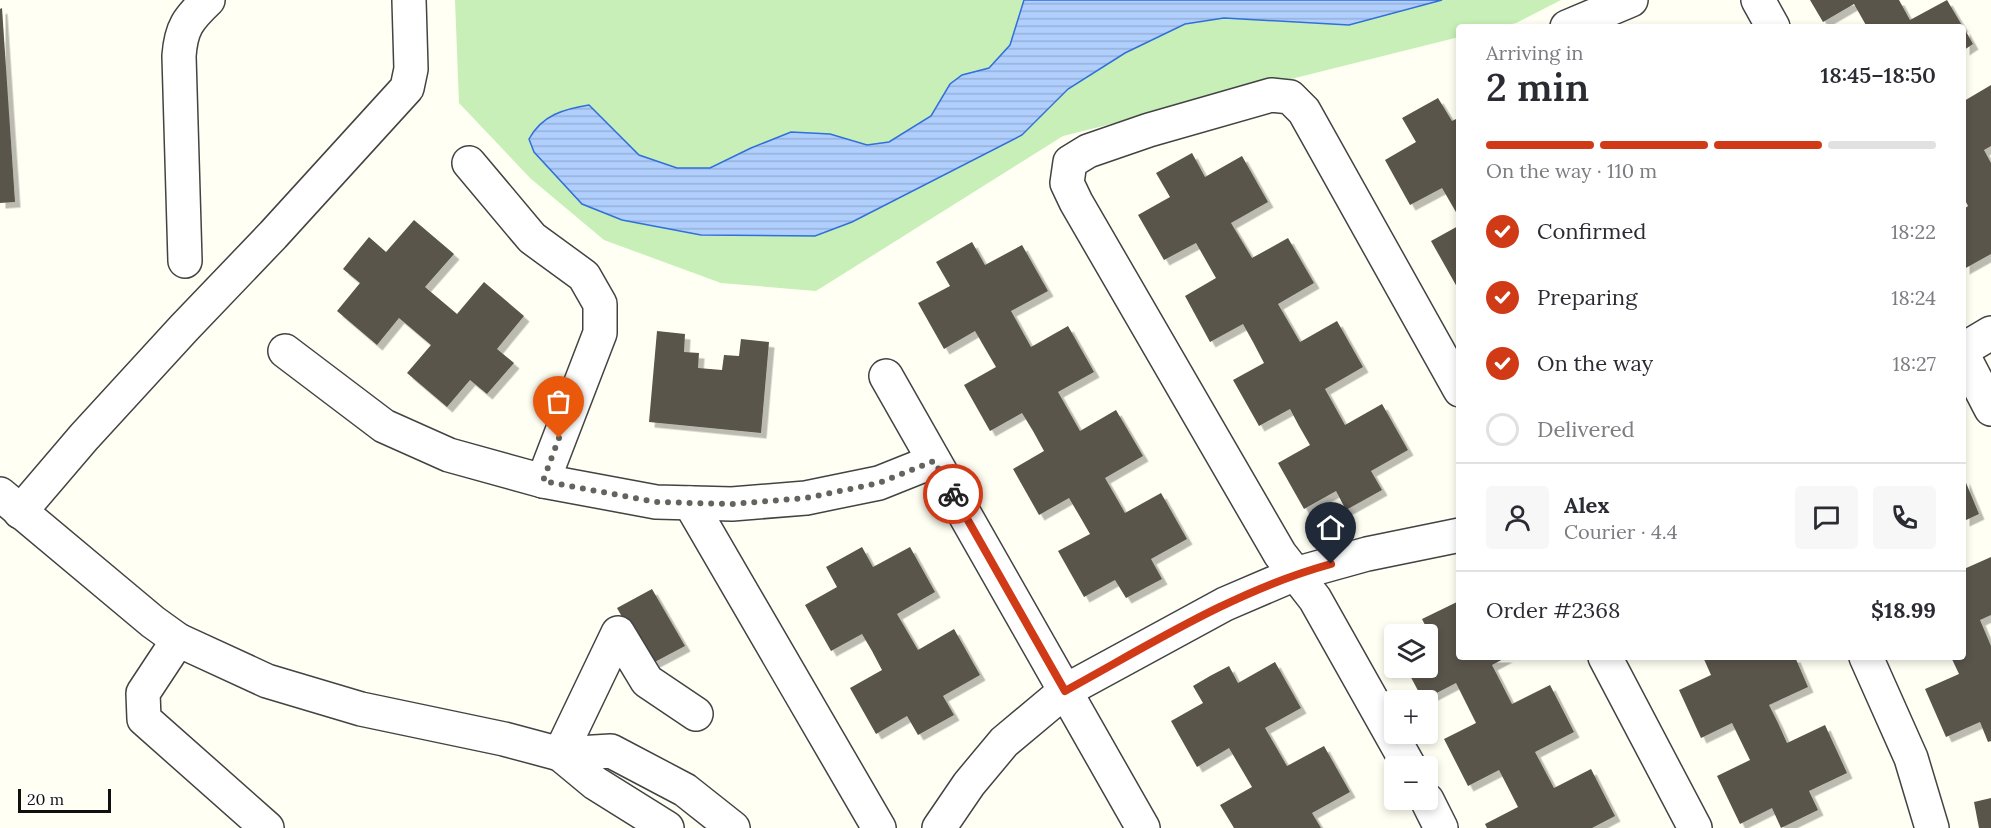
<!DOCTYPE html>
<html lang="en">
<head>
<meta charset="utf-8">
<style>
	body { margin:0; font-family:Lora,serif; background:#f7f7f7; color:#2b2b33; height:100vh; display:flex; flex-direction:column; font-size:22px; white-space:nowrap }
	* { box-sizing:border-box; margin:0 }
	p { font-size:20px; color:#7c7c81 }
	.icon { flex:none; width:33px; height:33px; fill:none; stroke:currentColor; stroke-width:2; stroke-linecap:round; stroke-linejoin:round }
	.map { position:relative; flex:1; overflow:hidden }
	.details { position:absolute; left:1456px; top:24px; width:510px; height:636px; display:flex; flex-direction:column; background:#fff; border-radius:6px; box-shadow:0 3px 9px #0003 }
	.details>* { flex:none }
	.controls { position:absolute; left:1384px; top:624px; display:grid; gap:12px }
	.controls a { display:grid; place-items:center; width:54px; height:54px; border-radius:6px; background:#fff; box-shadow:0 3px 9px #0003; font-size:30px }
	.scale { position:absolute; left:18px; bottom:15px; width:93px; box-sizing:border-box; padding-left:6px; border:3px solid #101010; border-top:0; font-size:16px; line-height:21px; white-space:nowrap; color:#101010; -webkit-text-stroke:4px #fff; paint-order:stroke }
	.pin { position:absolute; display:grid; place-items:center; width:51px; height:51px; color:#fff; margin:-62px -26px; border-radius:50% 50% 50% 0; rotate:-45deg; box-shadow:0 0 6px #0007 }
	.pin .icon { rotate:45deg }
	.courier { position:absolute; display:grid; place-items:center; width:60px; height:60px; margin:-30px; border:4px solid #d13a17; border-radius:50%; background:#fff; color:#222; box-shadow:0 2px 8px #0007 }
	.headline em { font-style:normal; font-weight:600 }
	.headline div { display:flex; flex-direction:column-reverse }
	.headline { display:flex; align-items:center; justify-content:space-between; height:102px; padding:0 30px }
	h1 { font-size:39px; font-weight:600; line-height:45px }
	.bar { display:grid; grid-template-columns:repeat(4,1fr); gap:9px 6px; align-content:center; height:72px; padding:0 30px }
	.bar i { height:8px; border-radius:4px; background:#e1e1e2 }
	.bar .selected { background:#d13a17 }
	.bar p { grid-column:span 4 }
	.line { display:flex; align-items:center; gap:15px; padding:0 30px; border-top:2px solid #e1e1e2 }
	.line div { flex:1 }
	.round { display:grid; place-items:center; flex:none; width:63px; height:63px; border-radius:6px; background:#f7f7f7 }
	ol { padding:0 30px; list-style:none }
	li { display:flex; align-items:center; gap:18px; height:66px }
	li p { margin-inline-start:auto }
	li .icon { padding:6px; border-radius:50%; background:#d13a17; color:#fff; stroke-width:4 }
	li:last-child { color:#7c7c81 }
	li i { width:33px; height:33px; border:3px solid #e1e1e2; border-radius:50% }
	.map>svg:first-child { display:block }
	.grass { fill:#c7efb7 }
	.water { fill:url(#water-rules); stroke:#306fdc; stroke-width:1.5 }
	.building { fill:#5a544b; filter:url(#shadow) }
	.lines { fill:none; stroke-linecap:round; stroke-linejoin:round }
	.minor-casing { stroke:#434343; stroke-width:36 }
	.minor { stroke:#fff; stroke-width:33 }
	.done { stroke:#64645f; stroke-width:6; stroke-dasharray:0 10.8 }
	.route { stroke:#d13a17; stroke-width:8 }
</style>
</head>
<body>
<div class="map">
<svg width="1991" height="828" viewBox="0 0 1991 828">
	<defs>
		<pattern id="water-rules" width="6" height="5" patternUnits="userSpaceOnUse" patternTransform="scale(1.5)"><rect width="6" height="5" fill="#b1cffd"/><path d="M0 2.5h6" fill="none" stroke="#97b1d8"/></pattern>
		<filter id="shadow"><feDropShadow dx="5.5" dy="5.5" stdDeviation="0" flood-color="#0004"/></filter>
	</defs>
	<rect width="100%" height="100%" fill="#fffff3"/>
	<!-- grass -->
	<path class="grass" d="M455 0H1561L1516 23 1501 27H1460L1459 37 1063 136 816 291 721 283 604 240 530 178 459 103Z"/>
	<!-- water -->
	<path class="water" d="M1024 0H1442L1349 25 1224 18 1185 24 1125 53 1068 89 1022 135 852 222 815 236 701 235 622 220 582 204 534 152 529 139C542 115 564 109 589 105L639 155 677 168H710L751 148 791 132 830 134 867 145 889 142 931 116 950 84 962 75 989 68 1010 45Z"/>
	<!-- building -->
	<g class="building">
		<path d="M1810 0H1899L1910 20 1947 0 1963 27H1867L1854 4 1823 22Z"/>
		<path d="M2 8 15 202 0 203V9Z"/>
		<path d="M1964 28 1973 44 1964 50Z"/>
		<path d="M1991 85V146L1984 150 1991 163V254L1964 269V209L1968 206 1964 198V101Z"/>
		<path d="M1438 98 1452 121 1460 117V219L1442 188 1410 205 1385 160 1416 142 1402 118Z"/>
		<path d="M1192 153 1205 177 1242 156 1268 202 1231 223 1252 258 1288 238 1314 283 1278 304 1300 342 1337 321 1363 367 1325 389 1345 425 1382 404 1408 450 1371 471 1382 490 1346 510 1336 491 1304 509 1278 463 1310 445 1299 426 1290 409 1259 426 1233 380 1264 363 1253 342 1243 324 1210 342 1185 296 1216 278 1196 243 1164 260 1138 215 1170 197 1156 173Z"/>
		<path d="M414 220 454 254 425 287 457 314 484 282 524 316 497 349 514 363 487 394 470 380 447 407 407 373 431 345 399 318 377 345 337 311 360 283 343 269 355 254 369 237 386 252Z"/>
		<path d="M1460 225V286L1457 287 1431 241Z"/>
		<path d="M972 242 985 265 1022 245 1048 291 1011 311 1031 347 1068 326 1094 372 1058 392 1080 431 1116 410 1143 456 1105 478 1125 513 1161 493 1187 539 1151 559 1162 579 1126 598 1115 580 1084 597 1058 551 1090 534 1079 515 1069 498 1039 515 1013 469 1044 451 1033 431 1022 413 990 431 964 385 996 367 986 350 975 331 944 349 918 303 950 286 936 262Z"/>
		<path d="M657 331 685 334 684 352 699 353 698 368 722 370 724 355 739 356 741 339 769 342 761 433 649 422Z"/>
		<path d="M1964 478 1979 514 1964 521Z"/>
		<path d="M862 547 873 567 910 547 935 592 897 614 918 650 954 629 980 675 943 696 954 715 918 735 907 716 876 734 850 688 882 670 872 651 862 634 831 651 805 605 837 587 826 567Z"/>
		<path d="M1991 557V615L1980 620 1991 646V741L1988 742 1980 722 1946 737 1925 689 1959 674 1951 657H1964V569Z"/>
		<path d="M652 589 685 646 649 665 617 608Z"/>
		<path d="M1459 601 1460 657H1507L1492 665 1512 704 1550 685 1574 732 1535 752 1554 788 1591 769 1615 816 1592 828H1487L1485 824 1518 807 1499 770 1468 786 1444 739 1476 723 1456 683 1423 700 1406 668H1428V638L1431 637 1422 619Z"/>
		<path d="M1703 657H1795L1808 687 1769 705 1778 723 1787 743 1825 725 1847 773 1809 791 1818 810 1781 828 1772 808 1740 824 1717 776 1750 760 1732 723 1701 738 1679 690 1711 675Z"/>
		<path d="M1275 662 1301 708 1265 728 1287 766 1324 746 1350 792 1312 813 1321 828H1234L1220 805 1252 787 1229 748 1197 767 1171 721 1203 703 1193 686 1210 676 1229 666 1238 683Z"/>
		<path d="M1991 798V828H1979L1974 802Z"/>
	</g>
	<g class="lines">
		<!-- minor casing -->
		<g class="minor-casing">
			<g id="minor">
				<path d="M1758 0 1773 27"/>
				<path d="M1567 27 1631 0"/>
				<path d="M469 163 532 238 584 276 600 304V333L543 481"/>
				<path d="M185 261 179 56C181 28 188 19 208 0"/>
				<path d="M1964 349 1991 333"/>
				<path d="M285 351 384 426 449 455 543 481 656 502 732 504 806 498 879 483 934 461"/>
				<path d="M1964 357 1991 409"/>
				<path d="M886 376 1143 828"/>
				<path d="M0 494 153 622 178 640 267 681 361 709 504 739 560 754 611 751 685 790 733 828"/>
				<path d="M690 503 879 828"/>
				<path d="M20 512 84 437 184 328 273 235 407 88 411 69 409 0"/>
				<path d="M178 640 143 693 144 719 267 828"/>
				<path d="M1605 657 1695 828"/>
				<path d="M1866 657 1911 758 1932 828"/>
				<path d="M560 754 618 633 647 681 696 714"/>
				<path d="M560 754 595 783 667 828"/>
				<path d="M1409 766 1315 599 1280 554 1076 202 1067 183 1070 162 1088 151 1149 130 1271 95 1290 97 1304 111 1460 390"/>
				<path d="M1427 800 1441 828"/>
				<path d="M939 828 969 784 1004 742 1065 691 1225 604 1295 574 1367 554 1460 535"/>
			</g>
		</g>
		<!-- minor -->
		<use href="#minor" class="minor"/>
	</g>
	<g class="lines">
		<!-- done -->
		<path class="done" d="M559 438 543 481 656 502 732 504 806 498 879 483 934 461 953 494"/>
		<!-- route -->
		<path class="route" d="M953 494 1065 691C1151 644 1236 590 1331 564"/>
	</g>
</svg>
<div class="controls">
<a><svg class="icon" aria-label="layers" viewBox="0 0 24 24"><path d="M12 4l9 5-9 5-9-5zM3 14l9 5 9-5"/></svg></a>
<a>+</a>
<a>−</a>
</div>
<div class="scale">20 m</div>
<div class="pin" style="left:559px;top:438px;background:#ea580c"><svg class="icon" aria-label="bag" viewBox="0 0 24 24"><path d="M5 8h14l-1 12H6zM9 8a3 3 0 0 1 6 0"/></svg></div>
<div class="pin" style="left:1331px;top:564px;background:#1f2937"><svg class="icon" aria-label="home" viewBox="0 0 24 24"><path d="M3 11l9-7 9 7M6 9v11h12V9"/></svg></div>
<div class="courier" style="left:953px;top:494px"><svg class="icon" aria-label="bike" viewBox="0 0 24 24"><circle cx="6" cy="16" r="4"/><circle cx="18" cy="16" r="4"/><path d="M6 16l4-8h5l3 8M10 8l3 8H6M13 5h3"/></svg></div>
<section class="details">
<div class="headline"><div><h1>2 min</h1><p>Arriving in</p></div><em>18:45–18:50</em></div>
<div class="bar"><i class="selected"></i><i class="selected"></i><i class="selected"></i><i></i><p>On the way · 110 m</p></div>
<ol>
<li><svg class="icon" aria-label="check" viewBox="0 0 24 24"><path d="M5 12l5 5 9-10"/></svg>Confirmed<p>18:22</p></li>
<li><svg class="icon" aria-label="check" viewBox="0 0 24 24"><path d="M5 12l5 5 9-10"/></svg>Preparing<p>18:24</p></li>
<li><svg class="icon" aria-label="check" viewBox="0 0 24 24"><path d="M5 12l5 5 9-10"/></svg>On the way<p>18:27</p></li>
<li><i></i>Delivered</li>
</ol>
<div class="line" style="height:108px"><a class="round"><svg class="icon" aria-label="person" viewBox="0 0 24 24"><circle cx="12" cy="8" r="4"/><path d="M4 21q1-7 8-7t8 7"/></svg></a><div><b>Alex</b><p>Courier · 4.4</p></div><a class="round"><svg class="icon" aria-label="chat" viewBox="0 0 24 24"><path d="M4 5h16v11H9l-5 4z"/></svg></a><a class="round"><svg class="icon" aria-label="phone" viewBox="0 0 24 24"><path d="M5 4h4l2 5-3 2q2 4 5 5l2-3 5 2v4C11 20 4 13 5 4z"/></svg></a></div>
<div class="line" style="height:78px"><div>Order #2368</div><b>$18.99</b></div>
</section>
</div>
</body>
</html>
